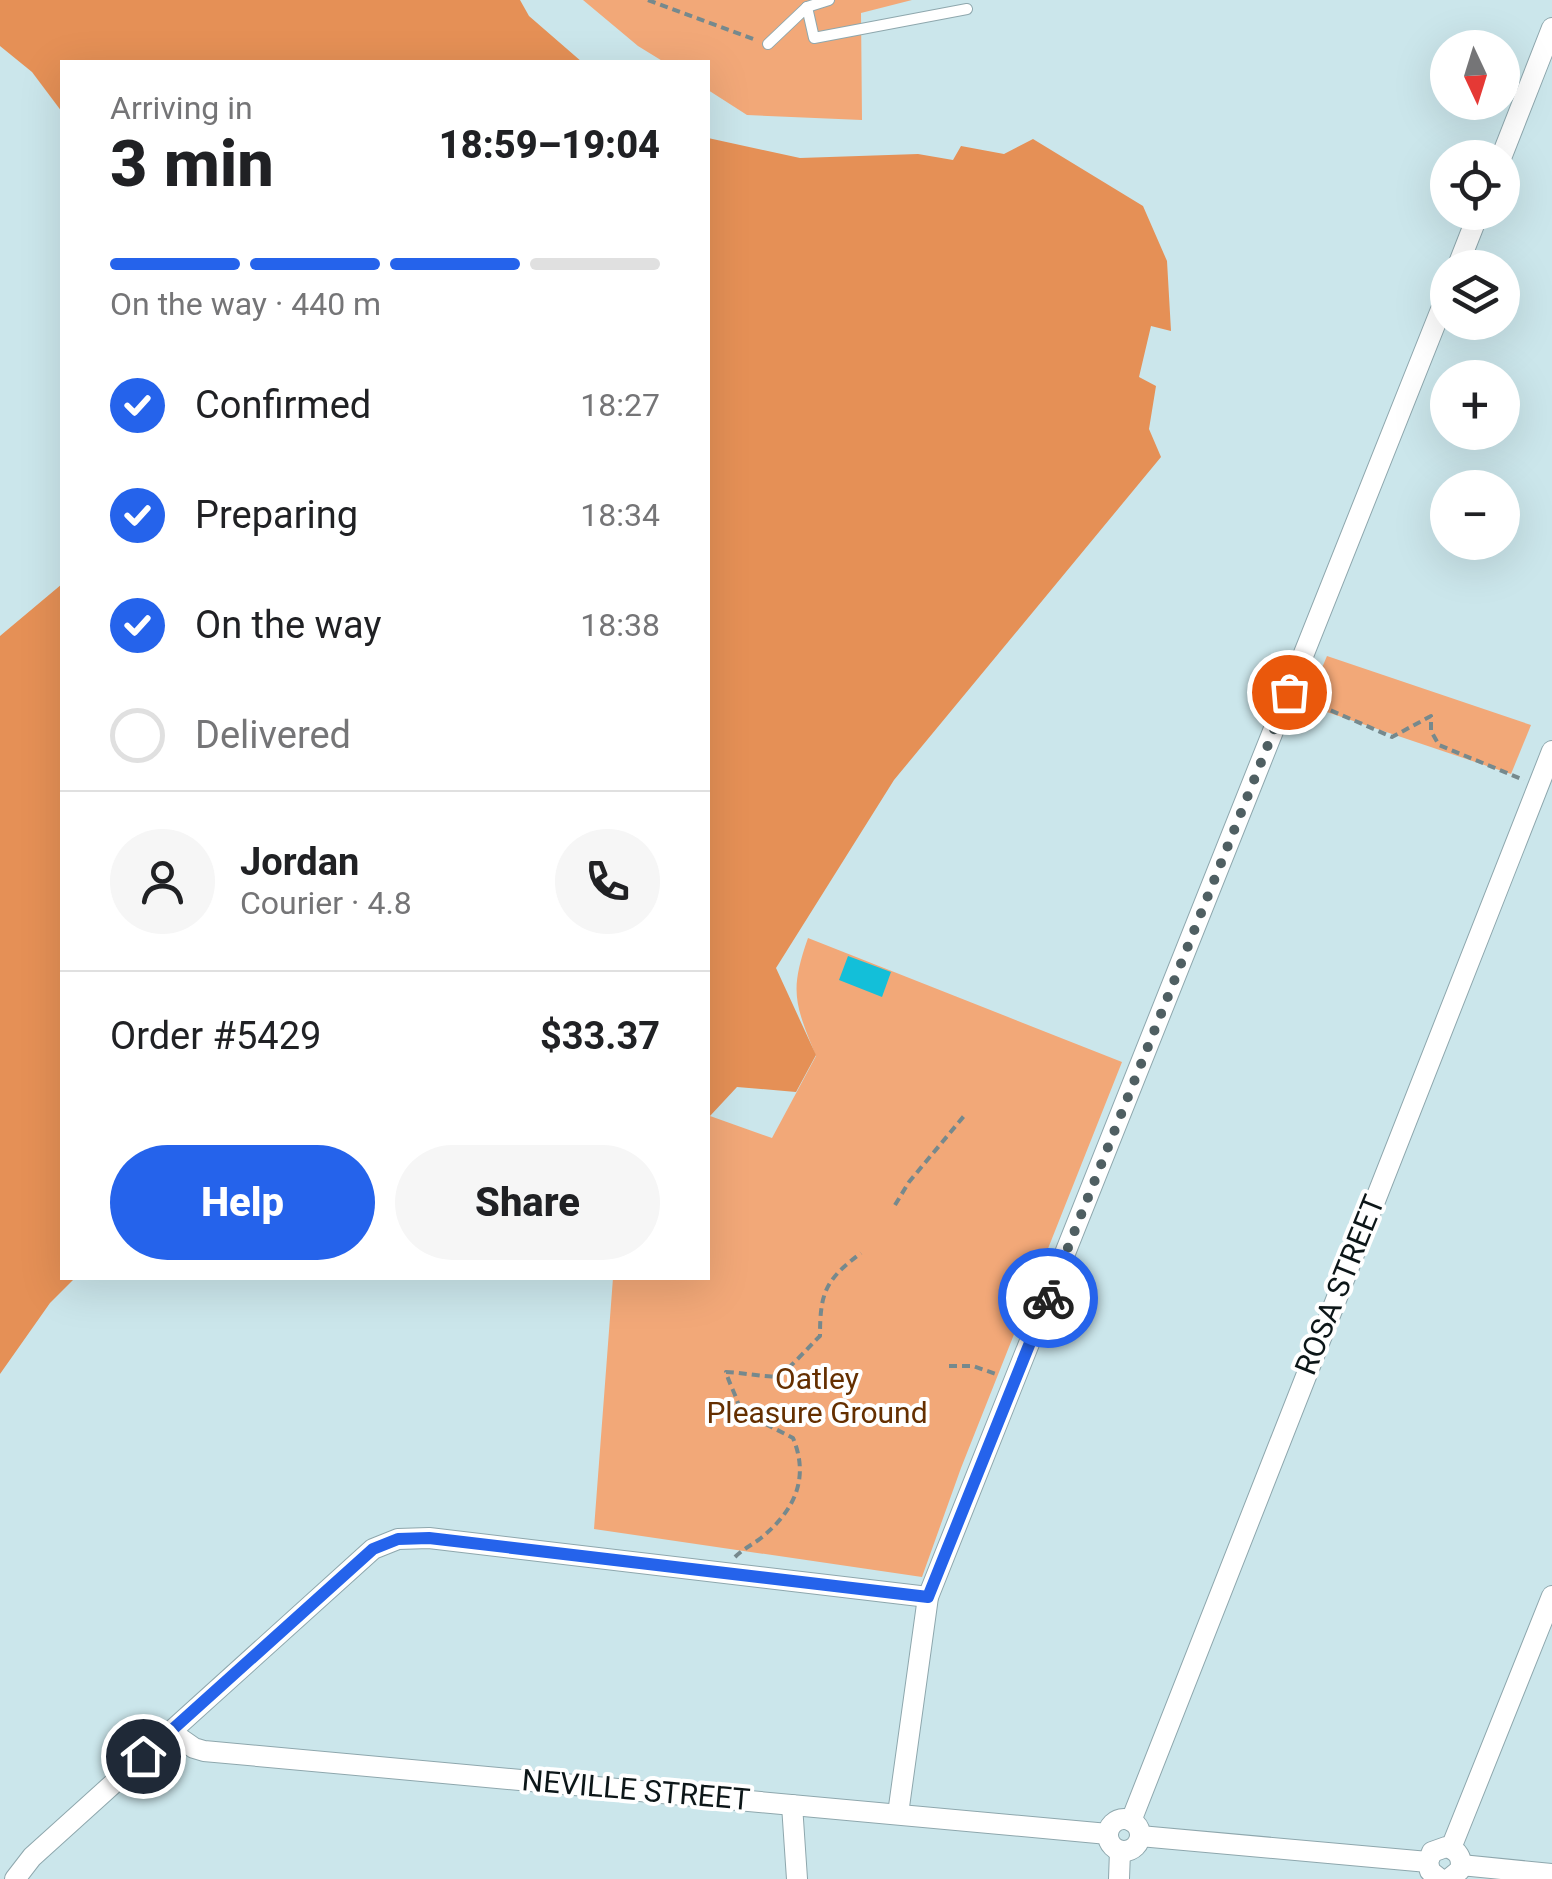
<!DOCTYPE html>
<html lang="en">
<head>
<meta charset="utf-8">
<style>
	body { margin:0; font-family:Roboto,sans-serif; background:#f6f6f6; color:#202124; height:100vh; display:flex; flex-direction:column; font-size:38px; white-space:nowrap }
	* { box-sizing:border-box; margin:0 }
	p { font-size:32px; color:#757577 }
	.icon { flex:none; width:55px; height:55px; fill:none; stroke:currentColor; stroke-width:2; stroke-linecap:round; stroke-linejoin:round }
	.map { position:relative; flex:1; overflow:hidden }
	.side { position:absolute; left:60px; top:60px; width:650px; height:1220px; display:flex; flex-direction:column; background:#fff; border-radius:0px; box-shadow:0 10px 40px #0002 }
	.side>* { flex:none }
	.needle { width:65px; rotate:176deg }
	.controls { position:absolute; left:1430px; top:30px; display:grid; gap:20px }
	.controls a { display:grid; place-items:center; width:90px; height:90px; border-radius:50%; background:#fff; box-shadow:0 10px 40px #0002; font-size:50px }
	.pin { position:absolute; display:grid; place-items:center; width:85px; height:85px; color:#fff; margin:-42px; border:5px solid #fff; border-radius:50%; box-shadow:0 2px 10px #0007 }
	.courier { position:absolute; display:grid; place-items:center; width:100px; height:100px; margin:-50px; border:8px solid #2563eb; border-radius:50%; background:#fff; color:#222; box-shadow:0 2px 12px #0007 }
	.head em { font-style:normal; font-weight:800 }
	.head div { display:flex; flex-direction:column-reverse }
	.head { display:flex; align-items:center; justify-content:space-between; height:170px; padding:0 50px }
	h1 { font-size:65px; font-weight:800; line-height:75px }
	.bar { display:grid; grid-template-columns:repeat(4,1fr); gap:15px 10px; align-content:center; height:120px; padding:0 50px }
	.bar i { height:12px; border-radius:8px; background:#e0e0e0 }
	.bar .selected { background:#2563eb }
	.bar p { grid-column:span 4 }
	.line { display:flex; align-items:center; gap:25px; padding:0 50px; border-top:2px solid #e0e0e0 }
	.line div { flex:1 }
	.round { display:grid; place-items:center; flex:none; width:105px; height:105px; border-radius:52px; background:#f6f6f6 }
	ol { padding:0 50px; list-style:none }
	li { display:flex; align-items:center; gap:30px; height:110px }
	li p { margin-inline-start:auto }
	li .icon { padding:10px; border-radius:50%; background:#2563eb; color:#fff; stroke-width:4 }
	li:last-child { color:#757577 }
	li i { width:55px; height:55px; border:5px solid #e0e0e0; border-radius:50% }
	.button { display:flex; gap:20px; margin-top:auto; padding:20px 50px }
	.button a { flex:1; height:115px; border-radius:60px; background:#2563eb; color:#fff; font-size:40px; font-weight:800; line-height:115px; text-align:center }
	.button a+a { background:#f6f6f6; color:#202124 }
	.map>svg:first-child { display:block }
	.green { fill:#f2a878 }
	.water { fill:#e59056 }
	.building { fill:#13bfd9 }
	.lines { fill:none; stroke-linecap:round; stroke-linejoin:round }
	.service-casing { stroke:#8ea7ad; stroke-width:12 }
	.minor-casing { stroke:#8ea7ad; stroke-width:22 }
	.path { stroke:#76898d; stroke-width:4; stroke-dasharray:8 5; stroke-linecap:butt }
	.service { stroke:#fff; stroke-width:10 }
	.minor { stroke:#fff; stroke-width:20 }
	.done { stroke:#4f5f62; stroke-width:10; stroke-dasharray:0 18 }
	.route { stroke:#2563eb; stroke-width:12 }
	.labels { text-anchor:middle; stroke-width:8; stroke-linejoin:round; paint-order:stroke }
	.street-label { font-size:30px; fill:#0c1618; stroke:#fff }
	.park-label { font-size:30px; fill:#652f00; stroke:#fff }
</style>
</head>
<body>
<div class="map">
<svg width="1552" height="1879" viewBox="0 0 1552 1879">
	<rect width="100%" height="100%" fill="#cbe6eb"/>
	<!-- green -->
	<g class="green">
		<path d="M583 0H912L861 13 862 120 747 115 708 90V62H664L638 46Z"/>
		<path d="M1327 656 1531 725 1511 774 1306 705Z"/>
		<path d="M808 938 1122 1062 961 1468 922 1577 594 1529 613 1278H708V1111L710 1116 772 1138 816 1056C795 1004 789 992 808 938Z"/>
	</g>
	<!-- water -->
	<g class="water">
		<path d="M0 0H520L529 16 582 62H62V112L32 72 0 46Z"/>
		<path d="M708 138 800 158 918 154 953 160 961 146 1004 154 1033 139 1143 206 1167 261 1171 331 1151 326 1139 377 1156 386 1149 429 1161 457 894 780 776 968 816 1055 796 1092 737 1087 710 1116Z"/>
		<path d="M62 584V1278H75L50 1303 0 1374V636Z"/>
	</g>
	<!-- building -->
	<path class="building" d="M848 956 891 972 882 997 839 980Z"/>
	<g class="lines">
		<!-- service casing -->
		<g class="service-casing">
			<g id="service">
				<path d="M829 0 807 7 814 38 967 9"/>
				<path d="M768 44 807 7"/>
			</g>
		</g>
		<!-- minor casing -->
		<g class="minor-casing">
			<g id="minor">
				<path d="M1501 158 1552 28"/>
				<path d="M1457 268 1479 212"/>
				<path d="M171 1732 194 1748 204 1751 1108 1834"/>
				<path d="M792 1805 797 1879"/>
				<path d="M898 1814 928 1597 1448 292"/>
				<circle cx="1124" cy="1835" r="16"/>
				<path d="M1131 1821 1552 751"/>
				<path d="M1140 1836 1428 1862"/>
				<path d="M1451 1848 1552 1596"/>
				<path d="M1461 1865 1552 1874"/>
				<path d="M15 1879 32 1857 373 1549 398 1539 429 1538 928 1597"/>
				<path d="M1119 1879 1120 1851"/>
				<path d="M1440 1879 1430 1871 1428 1862 1432 1852 1446 1847C1458 1850 1463 1858 1460 1870L1449 1879"/>
			</g>
		</g>
		<!-- path -->
		<g class="path">
			<path d="M648 0 756 40"/>
			<path d="M1307 700 1392 737 1431 716V731L1439 745 1524 780"/>
			<path d="M895 1205 909 1182 964 1116"/>
			<path d="M949 1366H973L996 1374"/>
			<path d="M735 1557C743 1549 752 1545 761 1538 794 1511 810 1479 793 1438L740 1411C737 1396 730 1386 726 1372 740 1372 768 1378 776 1376 786 1374 810 1345 820 1336 820 1293 825 1280 861 1253"/>
		</g>
		<!-- service -->
		<use href="#service" class="service"/>
		<!-- minor -->
		<use href="#minor" class="minor"/>
	</g>
	<g class="lines">
		<!-- done -->
		<path class="done" d="M1048 1298 1289 692"/>
		<!-- route -->
		<path class="route" d="M143 1756 373 1549 398 1539 429 1538 928 1597 1048 1298"/>
	</g>
	<g class="labels">
		<!-- street labels -->
		<g class="street-label">
			<text transform="translate(1340 1285) rotate(-68)" y="10">ROSA STREET</text>
			<text transform="translate(636 1790) rotate(5)" y="10">NEVILLE STREET</text>
		</g>
		<!-- park labels -->
		<g class="park-label">
			<text x="817" y="1389">Oatley<tspan x="817" dy="34">Pleasure Ground</tspan></text>
		</g>
	</g>
</svg>
<div class="controls">
<a><svg class="needle" viewBox="-14 -14 28 28"><path d="M0-13l5 13h-10z" fill="#e53935"/><path d="M0 13l5-13h-10z" fill="#757577"/></svg></a>
<a><svg class="icon" aria-label="locate" viewBox="0 0 24 24"><circle cx="12" cy="12" r="6"/><path d="M12 2v4M12 18v4M2 12h4M18 12h4"/></svg></a>
<a><svg class="icon" aria-label="layers" viewBox="0 0 24 24"><path d="M12 4l9 5-9 5-9-5zM3 14l9 5 9-5"/></svg></a>
<a>+</a>
<a>−</a>
</div>
<div class="pin" style="left:1289px;top:692px;background:#ea580c"><svg class="icon" aria-label="bag" viewBox="0 0 24 24"><path d="M5 8h14l-1 12H6zM9 8a3 3 0 0 1 6 0"/></svg></div>
<div class="pin" style="left:143px;top:1756px;background:#1f2937"><svg class="icon" aria-label="home" viewBox="0 0 24 24"><path d="M3 11l9-7 9 7M6 9v11h12V9"/></svg></div>
<div class="courier" style="left:1048px;top:1298px"><svg class="icon" aria-label="bike" viewBox="0 0 24 24"><circle cx="6" cy="16" r="4"/><circle cx="18" cy="16" r="4"/><path d="M6 16l4-8h5l3 8M10 8l3 8H6M13 5h3"/></svg></div>
<section class="side">
<div class="head"><div><h1>3 min</h1><p>Arriving in</p></div><em>18:59–19:04</em></div>
<div class="bar"><i class="selected"></i><i class="selected"></i><i class="selected"></i><i></i><p>On the way · 440 m</p></div>
<ol>
<li><svg class="icon" aria-label="check" viewBox="0 0 24 24"><path d="M5 12l5 5 9-10"/></svg>Confirmed<p>18:27</p></li>
<li><svg class="icon" aria-label="check" viewBox="0 0 24 24"><path d="M5 12l5 5 9-10"/></svg>Preparing<p>18:34</p></li>
<li><svg class="icon" aria-label="check" viewBox="0 0 24 24"><path d="M5 12l5 5 9-10"/></svg>On the way<p>18:38</p></li>
<li><i></i>Delivered</li>
</ol>
<div class="line" style="height:180px"><a class="round"><svg class="icon" aria-label="person" viewBox="0 0 24 24"><circle cx="12" cy="8" r="4"/><path d="M4 21q1-7 8-7t8 7"/></svg></a><div><b>Jordan</b><p>Courier · 4.8</p></div><a class="round"><svg class="icon" aria-label="phone" viewBox="0 0 24 24"><path d="M5 4h4l2 5-3 2q2 4 5 5l2-3 5 2v4C11 20 4 13 5 4z"/></svg></a></div>
<div class="line" style="height:130px"><div>Order #5429</div><b>$33.37</b></div>
<div class="button"><a>Help</a><a>Share</a></div>
</section>
</div>
</body>
</html>
